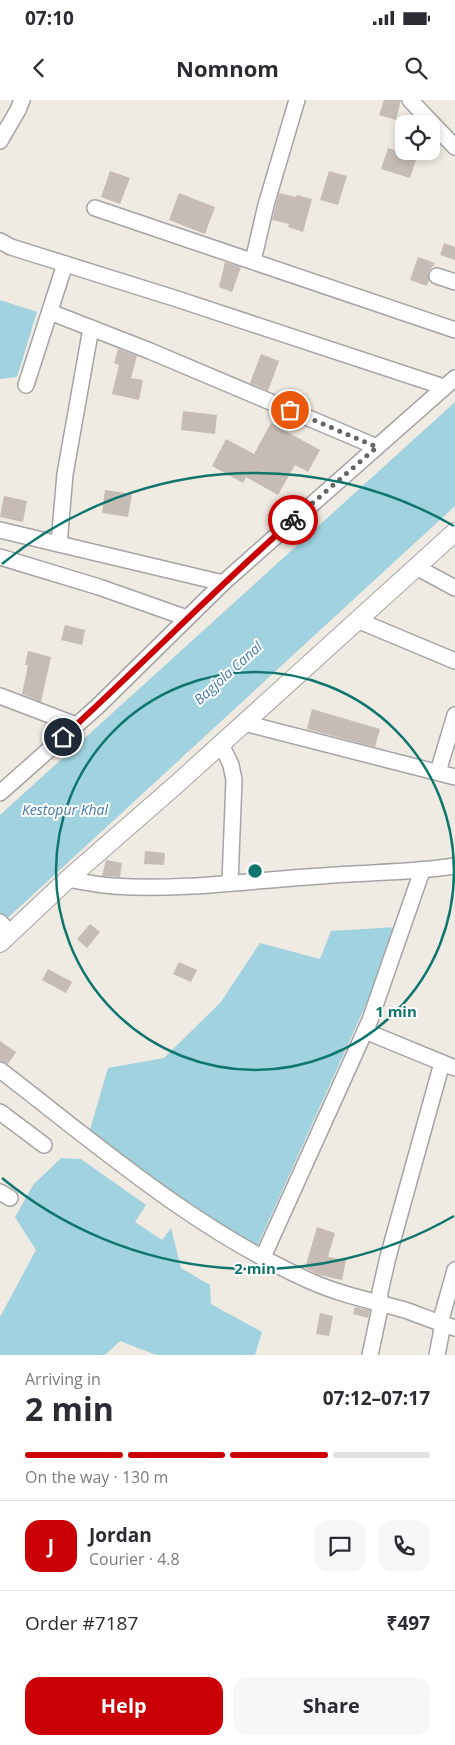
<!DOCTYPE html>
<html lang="en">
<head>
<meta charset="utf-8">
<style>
	body { margin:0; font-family:"Open Sans",sans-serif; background:#f7f7f7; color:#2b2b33; height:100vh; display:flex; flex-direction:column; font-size:19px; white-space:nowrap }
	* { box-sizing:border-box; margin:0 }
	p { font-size:16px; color:#7c7c81 }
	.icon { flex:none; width:28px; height:28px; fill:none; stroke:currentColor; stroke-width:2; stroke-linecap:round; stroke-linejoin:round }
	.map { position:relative; height:1255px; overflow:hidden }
	.sheet { display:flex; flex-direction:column; background:#fff; flex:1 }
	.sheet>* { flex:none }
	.buttons { position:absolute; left:395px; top:15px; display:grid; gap:10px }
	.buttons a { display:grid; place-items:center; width:45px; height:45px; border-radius:10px; background:#fff; box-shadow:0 2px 8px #0003; font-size:25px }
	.pin { position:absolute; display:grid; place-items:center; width:42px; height:42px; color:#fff; margin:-21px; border:2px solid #fff; border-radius:50%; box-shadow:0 1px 5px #0007 }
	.courier { position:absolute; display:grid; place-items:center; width:50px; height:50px; margin:-25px; border:4px solid #ca0005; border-radius:50%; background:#fff; color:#222; box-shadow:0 1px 6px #0007 }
	.headline em { font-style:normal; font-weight:700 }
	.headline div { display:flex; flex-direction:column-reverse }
	.headline { display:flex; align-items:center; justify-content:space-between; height:85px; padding:0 25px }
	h1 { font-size:32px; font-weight:700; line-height:38px }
	.bar { display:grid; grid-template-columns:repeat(4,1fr); gap:8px 5px; align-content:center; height:60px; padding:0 25px }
	.bar i { height:6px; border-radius:4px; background:#e1e1e2 }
	.bar .current { background:#ca0005 }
	.bar p { grid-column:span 4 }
	.line { display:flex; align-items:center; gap:12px; padding:0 25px; border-top:1px solid #e1e1e2 }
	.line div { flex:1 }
	.round { display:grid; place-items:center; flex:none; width:52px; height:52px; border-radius:15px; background:#f7f7f7 }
	.cta { display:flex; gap:10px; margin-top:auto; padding:10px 25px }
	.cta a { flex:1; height:58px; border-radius:15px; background:#ca0005; color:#fff; font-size:20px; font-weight:700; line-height:58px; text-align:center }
	.cta a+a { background:#f7f7f7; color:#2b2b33 }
	.status { display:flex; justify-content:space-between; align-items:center; height:35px; padding:0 25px; background:#fff; direction:ltr }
	.status svg { height:14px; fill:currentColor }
	header { display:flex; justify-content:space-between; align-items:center; height:65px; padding:0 25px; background:#fff; font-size:22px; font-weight:700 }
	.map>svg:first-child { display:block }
	.water { fill:#a0d2df }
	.building { fill:#c7bcb5 }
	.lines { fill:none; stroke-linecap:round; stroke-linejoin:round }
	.minor-casing { stroke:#a4a4a4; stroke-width:18 }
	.tertiary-casing { stroke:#a4a4a4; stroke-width:20 }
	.minor { stroke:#fff; stroke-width:15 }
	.tertiary { stroke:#fff; stroke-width:18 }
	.done { stroke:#666562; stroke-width:5; stroke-dasharray:0 9 }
	.route { stroke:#ca0005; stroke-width:6 }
	.ring { fill:none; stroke:#0f766e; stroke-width:2.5 }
	.labels { text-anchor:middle; stroke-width:4; stroke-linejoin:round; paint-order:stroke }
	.water-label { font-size:14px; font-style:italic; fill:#4279a9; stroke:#fff }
	.centre { fill:#0f766e; stroke:#fff; stroke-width:2.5 }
	.ring-label { font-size:15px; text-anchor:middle; font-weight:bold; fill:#0f766e; stroke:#fff; stroke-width:4; stroke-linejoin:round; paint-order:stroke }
</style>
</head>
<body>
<div class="status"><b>07:10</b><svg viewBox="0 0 49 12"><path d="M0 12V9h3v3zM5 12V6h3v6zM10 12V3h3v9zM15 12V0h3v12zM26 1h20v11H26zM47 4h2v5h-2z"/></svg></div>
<header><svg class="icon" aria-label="back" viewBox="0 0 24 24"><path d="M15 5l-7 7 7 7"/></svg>Nomnom<svg class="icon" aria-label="search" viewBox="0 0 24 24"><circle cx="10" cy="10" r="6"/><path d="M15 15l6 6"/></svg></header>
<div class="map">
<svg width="455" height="1255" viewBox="0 0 455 1255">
	<rect width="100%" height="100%" fill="#efeae2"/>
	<!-- water -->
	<g class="water">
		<path d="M0 200 37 212 17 277 0 279Z"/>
		<path d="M455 302V406L0 825V715Z"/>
		<path d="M396 827 367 902 256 1149 88 1036 108 968 164 958 221 902 260 843 320 859 331 831Z"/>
		<path d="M61 1058 81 1059 146 1105 135 1122 162 1140 171 1128 181 1168 210 1185 211 1204 262 1232 255 1255H156L120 1241 105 1255H0V1217L36 1150 15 1117 33 1085Z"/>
	</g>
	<!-- building -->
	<g class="building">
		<path d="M384 0H401L396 20 379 15Z"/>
		<path d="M388 48 417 57 410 78 381 69Z"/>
		<path d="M110 71 130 78 120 104 101 97Z"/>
		<path d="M329 71 347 76 338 105 320 100Z"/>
		<path d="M179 93 215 107 205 134 169 120Z"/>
		<path d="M279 93 296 97 297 95 312 99 303 132 288 127 289 124 272 120Z"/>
		<path d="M444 143 455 147V160L440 155Z"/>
		<path d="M418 157 435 163 428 173 429 180 427 186 410 180Z"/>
		<path d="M225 162 241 167 232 192 219 187Z"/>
		<path d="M118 249 137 256 131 278 143 280 139 300 112 294 119 265 114 263Z"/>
		<path d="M261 254 279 261 268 291 250 283Z"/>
		<path d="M183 311 217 315 215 334 181 330Z"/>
		<path d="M271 323 320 350 308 372 295 365 278 395 246 377 243 383 212 366 226 339 254 354Z"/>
		<path d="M105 390 132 394 128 417 102 413Z"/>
		<path d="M4 396 27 401 23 422 0 417Z"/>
		<path d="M65 525 85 530 82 545 61 540Z"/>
		<path d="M28 551 51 557 41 602 22 594 28 565H25Z"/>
		<path d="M312 609 380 629 375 647 307 629Z"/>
		<path d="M145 751 165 753 164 765 144 764Z"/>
		<path d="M106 760 122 763 120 777 102 776Z"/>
		<path d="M90 824 100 832 87 848 77 839Z"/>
		<path d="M179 862 197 870 191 882 173 874Z"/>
		<path d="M48 869 72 882 66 893 42 880Z"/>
		<path d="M0 941 16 952 8 964 0 961Z"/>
		<path d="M317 1127 335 1133 328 1157 346 1160 342 1180 320 1175 305 1168Z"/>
		<path d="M355 1207 370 1210 368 1218 353 1214Z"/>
		<path d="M320 1213 333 1216 329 1236 316 1234Z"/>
	</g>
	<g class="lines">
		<!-- minor casing -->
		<g class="minor-casing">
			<g id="minor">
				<path d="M410 0 455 47"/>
				<path d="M0 41 18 10 22 0"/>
				<path d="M95 108 455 230"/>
				<path d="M0 141 11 147 174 198 444 287"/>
				<path d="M253 161 266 105 297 0"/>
				<path d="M437 176 455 182"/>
				<path d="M50 212 150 251 377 347"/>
				<path d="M26 285 65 164"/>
				<path d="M0 430 223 483"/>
				<path d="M59 444 65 374 91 228"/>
				<path d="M0 457 99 487 187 518"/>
				<path d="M416 467 455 488"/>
				<path d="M357 520 455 561"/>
				<path d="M0 596 76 625"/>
				<path d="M244 623 455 677"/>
				<path d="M221 644 231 665 234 680 230 783"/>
				<path d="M438 672 455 615"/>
				<path d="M0 693 97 607 223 483 455 278"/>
				<path d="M68 779C83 782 98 785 113 786 183 791 253 780 322 776 367 772 411 773 455 766"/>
				<path d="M0 822 10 833"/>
				<path d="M365 931 455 968"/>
				<path d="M0 970C99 1046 195 1130 310 1181 341 1195 373 1201 405 1210 422 1216 438 1223 455 1228"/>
				<path d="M0 1012 44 1045"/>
				<path d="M0 1092 10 1098"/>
				<path d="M263 1157 370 920 422 771"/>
				<path d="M440 1223 455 1170"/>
				<path d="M370 1255 379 1213 380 1192 388 1157 442 963"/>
				<path d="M437 1255 443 1224"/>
			</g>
		</g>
		<!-- tertiary casing -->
		<g class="tertiary-casing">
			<path id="tertiary" d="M0 843 68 779 178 683 455 432"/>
		</g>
		<!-- minor -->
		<use href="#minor" class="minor"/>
		<!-- tertiary -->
		<use href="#tertiary" class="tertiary"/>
	</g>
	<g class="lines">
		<!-- done -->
		<path class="done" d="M290 310 377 347 293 420"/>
		<!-- route -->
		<path class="route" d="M63 637C141 566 214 490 293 420"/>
	</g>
	<!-- distance rings -->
	<g class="ring">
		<circle cx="255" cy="771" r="199"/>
		<path d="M454 1116A398 398 0 0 1 2 1078M2 464A398 398 0 0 1 454 426"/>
	</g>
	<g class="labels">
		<!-- water labels -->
		<g class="water-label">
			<text transform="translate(228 573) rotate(-42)" y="5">Bagjola Canal</text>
			<text x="65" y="715">Kestopur Khal</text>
		</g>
	</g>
	<circle cx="255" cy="771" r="8" class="centre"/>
	<g class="ring-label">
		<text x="396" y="917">1 min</text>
		<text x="255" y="1174">2 min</text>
	</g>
</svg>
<div class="buttons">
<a><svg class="icon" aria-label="locate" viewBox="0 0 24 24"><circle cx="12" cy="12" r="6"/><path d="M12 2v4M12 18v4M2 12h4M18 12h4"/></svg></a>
</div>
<div class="pin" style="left:290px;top:310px;background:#ea580c"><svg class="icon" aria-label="bag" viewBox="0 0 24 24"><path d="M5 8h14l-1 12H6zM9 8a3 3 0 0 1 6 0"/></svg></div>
<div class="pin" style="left:63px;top:637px;background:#1f2937"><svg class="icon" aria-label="home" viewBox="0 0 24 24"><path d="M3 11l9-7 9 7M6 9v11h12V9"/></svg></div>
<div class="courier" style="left:293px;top:420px"><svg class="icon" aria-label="bike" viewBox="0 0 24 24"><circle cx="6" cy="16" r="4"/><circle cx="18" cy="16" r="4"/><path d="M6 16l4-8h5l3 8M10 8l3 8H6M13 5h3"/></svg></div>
</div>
<section class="sheet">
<div class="headline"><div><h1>2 min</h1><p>Arriving in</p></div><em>07:12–07:17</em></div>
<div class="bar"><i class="current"></i><i class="current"></i><i class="current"></i><i></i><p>On the way · 130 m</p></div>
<div class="line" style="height:90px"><b class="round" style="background:#ca0005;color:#fff">J</b><div><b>Jordan</b><p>Courier · 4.8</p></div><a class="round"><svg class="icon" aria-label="chat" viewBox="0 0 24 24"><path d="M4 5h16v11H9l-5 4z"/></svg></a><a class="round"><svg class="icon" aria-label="phone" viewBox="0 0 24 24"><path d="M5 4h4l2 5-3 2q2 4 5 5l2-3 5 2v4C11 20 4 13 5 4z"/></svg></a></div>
<div class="line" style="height:65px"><div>Order #7187</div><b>₹497</b></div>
<div class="cta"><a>Help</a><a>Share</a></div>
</section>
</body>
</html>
